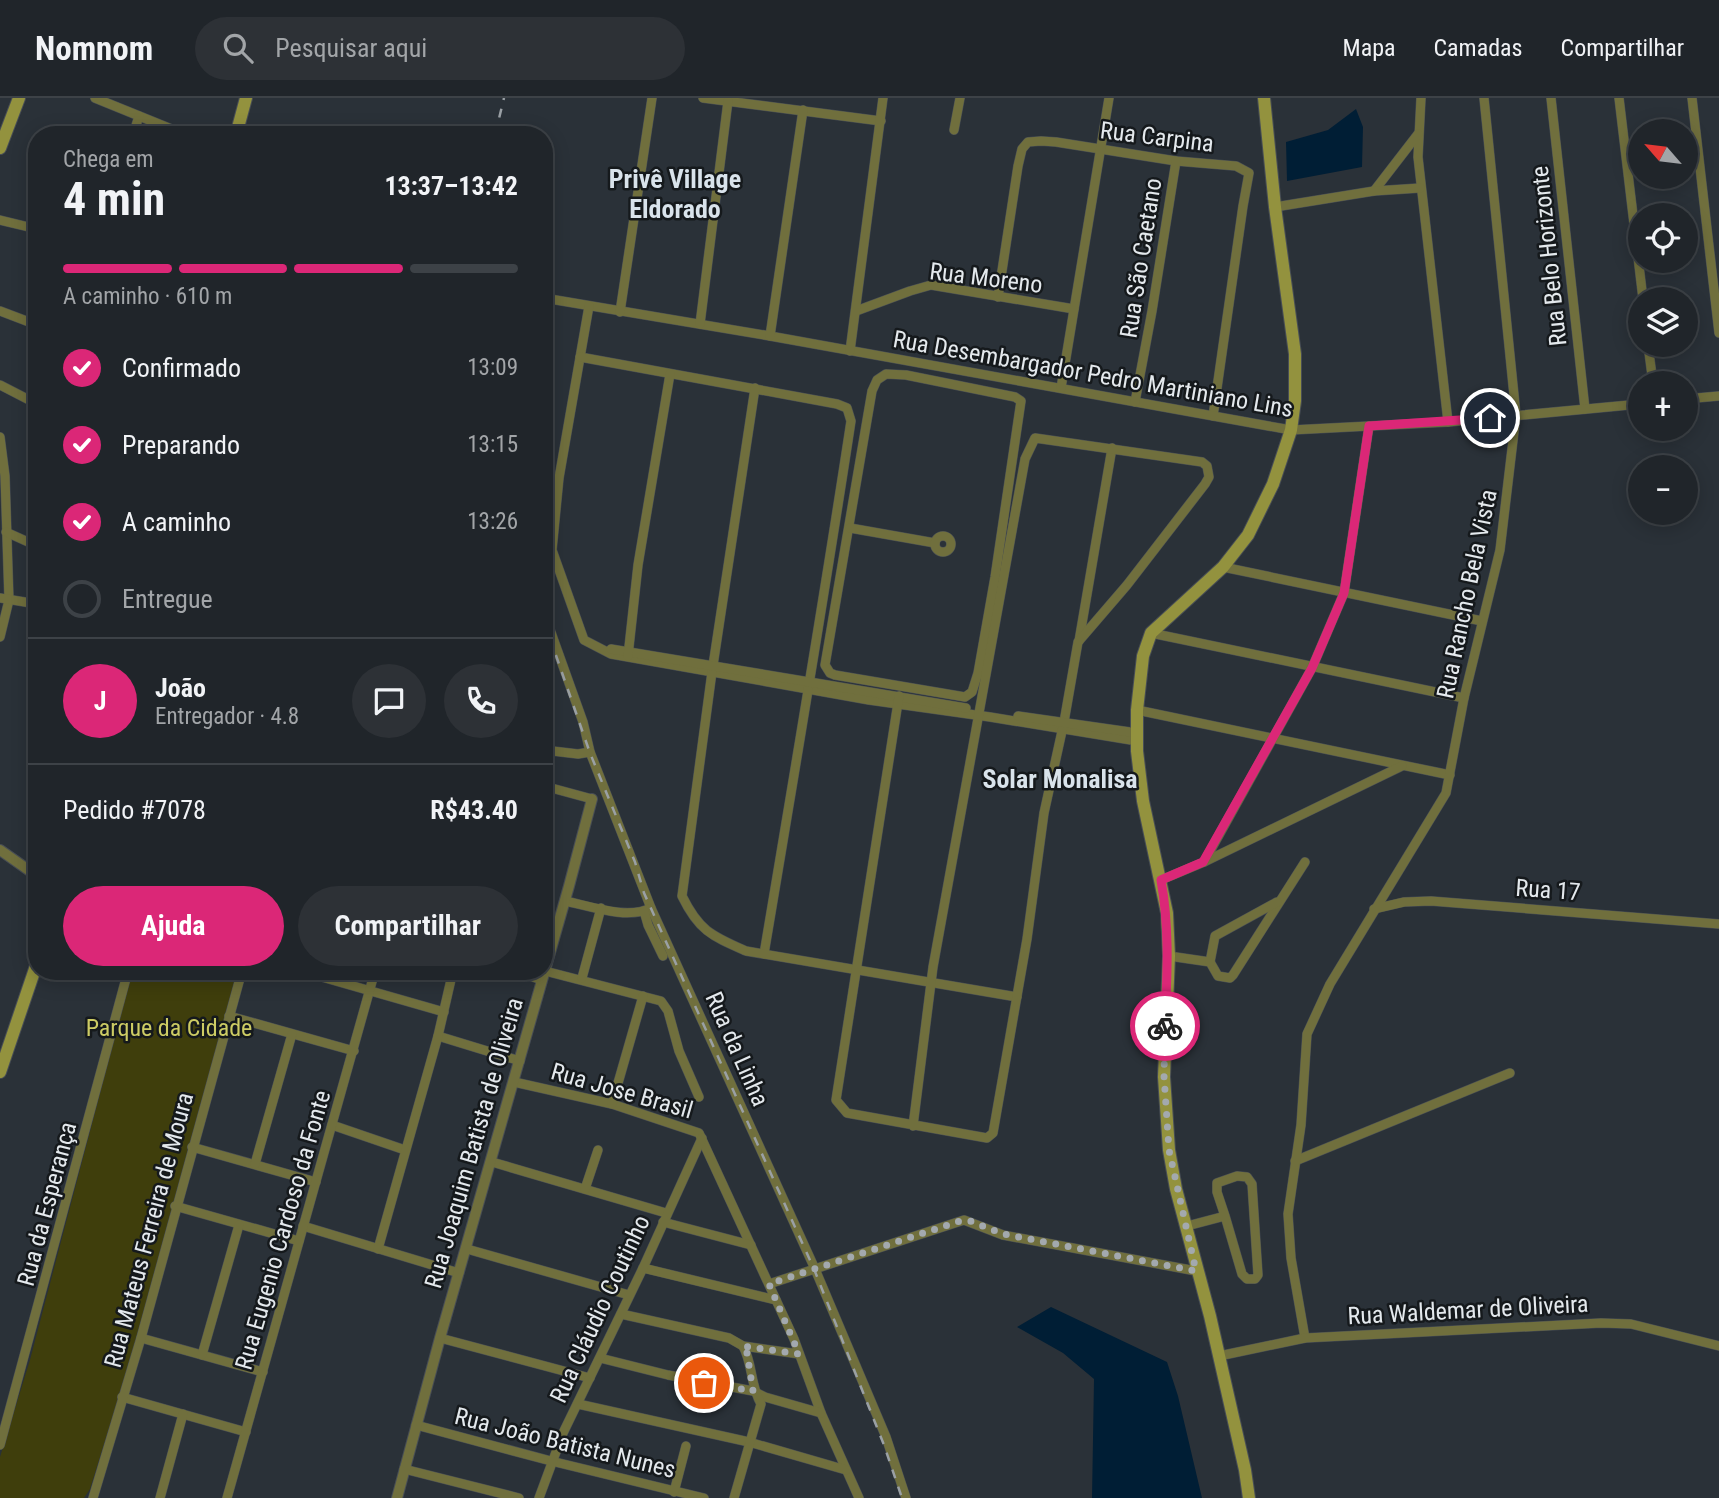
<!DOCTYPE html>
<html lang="pt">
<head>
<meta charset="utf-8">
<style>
	body { margin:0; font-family:"Roboto Condensed",sans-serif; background:#2d3136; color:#f1f3f6; height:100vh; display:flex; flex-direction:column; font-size:26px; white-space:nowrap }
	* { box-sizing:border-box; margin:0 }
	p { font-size:23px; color:#a2a5a8 }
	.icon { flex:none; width:38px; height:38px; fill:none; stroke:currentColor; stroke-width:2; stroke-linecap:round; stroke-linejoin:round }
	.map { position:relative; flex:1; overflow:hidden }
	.panel { position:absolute; left:28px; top:28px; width:525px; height:854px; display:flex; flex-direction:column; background:#20252a; border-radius:28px; box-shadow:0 4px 18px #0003,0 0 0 2px #3d4247 }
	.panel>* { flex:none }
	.needle { width:46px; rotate:298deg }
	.controls { position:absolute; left:1628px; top:21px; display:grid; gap:14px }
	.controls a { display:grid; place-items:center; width:70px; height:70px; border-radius:50%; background:#20252a; box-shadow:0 4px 18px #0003,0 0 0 2px #3d4247; font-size:35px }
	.pin { position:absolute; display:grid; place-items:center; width:60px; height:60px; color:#fff; margin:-30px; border:4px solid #fff; border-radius:50%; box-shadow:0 2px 7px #0007 }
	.courier { position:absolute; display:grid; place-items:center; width:70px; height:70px; margin:-35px; border:5px solid #db2777; border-radius:50%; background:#fff; color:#222; box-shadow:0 2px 9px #0007 }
	.headline em { font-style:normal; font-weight:700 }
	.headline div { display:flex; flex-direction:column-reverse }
	.headline { display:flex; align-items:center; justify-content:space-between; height:119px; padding:0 35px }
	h1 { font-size:46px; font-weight:700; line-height:52px }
	.bar { display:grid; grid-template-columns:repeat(4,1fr); gap:10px 7px; align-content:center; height:84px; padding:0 35px }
	.bar i { height:9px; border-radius:5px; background:#3d4247 }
	.bar .selected { background:#db2777 }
	.bar p { grid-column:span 4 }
	.line { display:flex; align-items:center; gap:18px; padding:0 35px; border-top:2px solid #3d4247 }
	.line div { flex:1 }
	.round { display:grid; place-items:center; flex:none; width:74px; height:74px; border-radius:37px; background:#2d3136 }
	ol { padding:0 35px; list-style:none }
	li { display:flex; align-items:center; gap:21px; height:77px }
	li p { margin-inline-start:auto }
	li .icon { padding:7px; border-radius:50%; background:#db2777; color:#fff; stroke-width:4 }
	li:last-child { color:#a2a5a8 }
	li i { width:38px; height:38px; border:4px solid #3d4247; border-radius:50% }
	.action { display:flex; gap:14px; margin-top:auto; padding:14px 35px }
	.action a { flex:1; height:80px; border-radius:42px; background:#db2777; color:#fff; font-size:28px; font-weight:700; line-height:80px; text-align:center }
	.action a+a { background:#2d3136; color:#f1f3f6 }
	header { display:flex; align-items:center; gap:42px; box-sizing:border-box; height:98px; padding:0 35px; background:#20252a; border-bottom:2px solid #3d4247 }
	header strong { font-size:33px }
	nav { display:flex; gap:38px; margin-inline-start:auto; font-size:24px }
	.search { width:490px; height:63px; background:#2d3136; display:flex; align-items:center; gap:18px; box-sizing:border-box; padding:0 24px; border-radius:38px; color:#a2a5a8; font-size:26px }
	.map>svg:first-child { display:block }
	.green { fill:#3f3e0c }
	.water { fill:#001e35 }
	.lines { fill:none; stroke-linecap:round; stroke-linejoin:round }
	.minor-casing { stroke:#484e55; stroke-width:10 }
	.tertiary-casing { stroke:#484e55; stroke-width:12 }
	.secondary-casing { stroke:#484e55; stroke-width:14 }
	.minor { stroke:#706f3d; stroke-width:9 }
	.tertiary { stroke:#706f3d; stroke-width:10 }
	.secondary { stroke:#93923e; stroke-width:12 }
	.rail { stroke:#9aa0a5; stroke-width:2.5; stroke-dasharray:9 9; stroke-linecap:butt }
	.done { stroke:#a3a9ae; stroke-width:7; stroke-dasharray:0 12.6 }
	.route { stroke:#db2777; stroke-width:9 }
	.labels { text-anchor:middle; stroke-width:5; stroke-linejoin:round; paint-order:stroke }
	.street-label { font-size:24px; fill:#e4e9ed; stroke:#15191c }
	.park-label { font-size:24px; fill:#cdcc64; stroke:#15191c }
	.neighbourhood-label { font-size:26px; font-weight:bold; fill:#d9e3eb; stroke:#15191c }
</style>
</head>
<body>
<header>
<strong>Nomnom</strong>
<div class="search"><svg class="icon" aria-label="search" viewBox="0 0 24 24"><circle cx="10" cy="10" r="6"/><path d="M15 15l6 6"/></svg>Pesquisar aqui</div>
<nav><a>Mapa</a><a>Camadas</a><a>Compartilhar</a></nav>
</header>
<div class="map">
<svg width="1719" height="1400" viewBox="0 0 1719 1400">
	<rect width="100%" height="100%" fill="#2a3138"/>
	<!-- green -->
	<path class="green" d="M132 873H238L140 1231 90 1391 84 1400H0V1359L30 1262Z"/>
	<!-- water -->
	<g class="water">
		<path d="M1356 11 1363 29 1362 69 1287 83 1286 44 1328 32Z"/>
		<path d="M1051 1209 1167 1264 1178 1298 1202 1400H1092L1094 1281 1063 1255 1017 1229Z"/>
	</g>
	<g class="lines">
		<!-- minor casing -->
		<g class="minor-casing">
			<g id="minor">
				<path d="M95 0 186 37"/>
				<path d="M703 0 881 23"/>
				<path d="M1421 0 1418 59 1448 324"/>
				<path d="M1551 0 1585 311"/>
				<path d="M1619 0 1643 201"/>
				<path d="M1692 0 1719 235"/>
				<path d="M954 32 960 0"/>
				<path d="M133 37 139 18"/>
				<path d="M1374 93 1418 36"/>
				<path d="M1275 109 1374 93 1420 90"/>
				<path d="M0 122 37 131"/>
				<path d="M998 199 1018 68 1022 51 1028 44 1041 43 1056 44 1176 63 1236 68 1249 75 1243 108 1213 318"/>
				<path d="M544 200 770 238 1291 332 1448 324 1640 306"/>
				<path d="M589 208 559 380 552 452 584 542 611 556 869 602 990 619 1137 643"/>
				<path d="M0 213 37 227"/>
				<path d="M856 213 910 193 931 187 1074 211"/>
				<path d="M620 214 652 0"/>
				<path d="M700 226 728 3"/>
				<path d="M770 238 803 12"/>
				<path d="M1648 247 1653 285"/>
				<path d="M850 253 883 0"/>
				<path d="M580 259 837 306 847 310 851 323C824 501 794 678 764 856"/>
				<path d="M886 276 906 277 1015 299 1021 303 995 479 978 575 972 594 965 599 835 577 830 575 825 567 872 293 877 282Z"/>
				<path d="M0 287 37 306"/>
				<path d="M755 290 712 574 682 798C699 833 712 838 746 853L1017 899"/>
				<path d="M1061 290 1109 0"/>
				<path d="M1685 301 1719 298"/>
				<path d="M1135 304 1152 213 1176 63"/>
				<path d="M0 339 5 378 9 502 0 539"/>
				<path d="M850 430 935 445"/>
				<path d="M6 434 37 448"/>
				<circle cx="943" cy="446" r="8"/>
				<path d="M1223 469 1482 523"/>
				<path d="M0 500 37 506"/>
				<path d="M544 515 583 624 590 654 651 810 815 1171 886 1339 906 1400"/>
				<path d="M1151 535 1464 600"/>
				<path d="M1079 543 1112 350"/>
				<path d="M611 551 966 610"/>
				<path d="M628 558 638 467 670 276"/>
				<path d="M899 598 836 1002 847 1015 987 1040 993 1035 1027 841 1044 715 1064 624 1078 544 1127 487 1205 386 1209 379 1207 368 1202 364 1035 340 1025 361 933 869 913 1028"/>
				<path d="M1137 612 1450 677"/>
				<path d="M1018 618 1137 635"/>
				<path d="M544 652 578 656 590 654"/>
				<path d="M544 688 592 701"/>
				<path d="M1204 764 1312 570 1344 495 1369 328"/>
				<path d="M1161 782 1204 764 1402 668"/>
				<path d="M565 803C590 808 627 822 651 810"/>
				<path d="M1374 811 1404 804 1431 803 1719 826"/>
				<path d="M644 813 648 827 663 858"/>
				<path d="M1169 858 1210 864 1218 878 1230 880 1233 877 1305 764"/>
				<path d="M1210 864 1215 838 1277 804"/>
				<path d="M301 873 444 914"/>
				<path d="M515 873 542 882"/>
				<path d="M545 873 661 903 668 913 679 953 699 999"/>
				<path d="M582 880 601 810"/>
				<path d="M229 918 354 953"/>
				<path d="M438 938 520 963"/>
				<path d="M514 984 612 1006 699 1035 794 1241 821 1315 859 1400"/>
				<path d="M612 1006 643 898"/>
				<path d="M332 1027 405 1052"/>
				<path d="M192 1049 316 1084"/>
				<path d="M1295 1063 1510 975"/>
				<path d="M492 1064 666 1115"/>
				<path d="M255 1066 292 936"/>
				<path d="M585 1091 598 1052"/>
				<path d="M175 1108 299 1143"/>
				<path d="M663 1124 751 1147"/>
				<path d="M303 1128 459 1175"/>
				<path d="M1187 1128 1225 1118 1242 1176 1247 1181H1255L1258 1177 1252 1086 1247 1079 1237 1078 1217 1085V1094L1225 1118"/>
				<path d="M378 1151 438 938 453 873"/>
				<path d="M467 1151 629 1197"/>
				<path d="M643 1170 776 1202"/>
				<path d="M769 1186 964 1122 1003 1137 1196 1173"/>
				<path d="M621 1216 729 1240 743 1248 799 1256"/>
				<path d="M141 1240 263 1274"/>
				<path d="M440 1240 590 1280"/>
				<path d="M1305 1240 1291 1160 1288 1116 1301 1027 1307 936 1330 886 1446 695 1464 600 1500 452 1516 317 1484 0"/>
				<path d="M202 1257 239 1127"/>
				<path d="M1219 1258 1305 1240 1601 1225 1631 1226 1719 1248"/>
				<path d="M600 1260 668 1277 753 1293 765 1299 821 1315"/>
				<path d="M122 1299 246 1334"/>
				<path d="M578 1306 749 1344 846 1372"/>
				<path d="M416 1327 551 1363 704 1400"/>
				<path d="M0 1347 128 873"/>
				<path d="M404 1371 519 1400"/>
				<path d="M674 1394 686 1348"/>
				<path d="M93 1400 141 1240 242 873"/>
				<path d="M160 1400 183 1316"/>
				<path d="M227 1400 375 873"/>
				<path d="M539 1400 563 1335 643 1170 702 1040"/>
				<path d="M734 1400 761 1306C750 1287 753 1266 743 1248"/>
			</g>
		</g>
		<!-- tertiary casing -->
		<g class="tertiary-casing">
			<g id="tertiary">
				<path d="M0 752 37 778"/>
				<path d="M397 1400 440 1240 569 788 592 701"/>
			</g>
		</g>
		<!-- secondary casing -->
		<g class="secondary-casing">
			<g id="secondary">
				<path d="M236 37 246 0"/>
				<path d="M0 50 19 0"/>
				<path d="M0 974 37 865"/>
				<path d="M1249 1400 1245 1372 1210 1218 1176 1091 1169 1052 1164 979 1169 858 1167 815 1143 703 1137 653V612L1143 558 1151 535 1223 469 1248 437 1273 386 1291 332 1295 303V256L1275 109 1264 0"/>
			</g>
		</g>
		<!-- minor -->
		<use href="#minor" class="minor"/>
		<!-- tertiary -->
		<use href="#tertiary" class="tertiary"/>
		<!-- secondary -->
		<use href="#secondary" class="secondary"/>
		<!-- rail -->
		<g class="rail">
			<path d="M495 37 504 0"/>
			<path d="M544 523 590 655 635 764 644 795 814 1171 884 1347 902 1400"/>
		</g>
	</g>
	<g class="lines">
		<!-- done -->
		<path class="done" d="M704 1285 753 1293 747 1255 743 1248 799 1256 769 1186 960 1123H970L1003 1136 1196 1173 1169 1052 1164 978 1165 928"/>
		<!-- route -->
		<path class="route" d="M1165 928C1167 878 1170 832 1161 782L1203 764 1312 570 1344 495 1369 328 1490 320"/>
	</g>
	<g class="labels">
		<!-- street labels -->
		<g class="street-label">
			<text transform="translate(1157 39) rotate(7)" y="8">Rua Carpina</text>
			<text transform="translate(1549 158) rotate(-96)" y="8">Rua Belo Horizonte</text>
			<text transform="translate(1141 160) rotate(-81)" y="8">Rua São Caetano</text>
			<text transform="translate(986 180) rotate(7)" y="8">Rua Moreno</text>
			<text transform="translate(1093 276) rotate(10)" y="8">Rua Desembargador Pedro Martiniano Lins</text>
			<text transform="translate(1467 496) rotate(-78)" y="8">Rua Rancho Bela Vista</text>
			<text transform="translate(1548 792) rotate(4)" y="8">Rua 17</text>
			<text transform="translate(737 951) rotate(66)" y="8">Rua da Linha</text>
			<text transform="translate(622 993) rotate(16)" y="8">Rua Jose Brasil</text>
			<text transform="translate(474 1045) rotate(-74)" y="8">Rua Joaquim Batista de Oliveira</text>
			<text transform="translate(47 1106) rotate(-75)" y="8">Rua da Esperança</text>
			<text transform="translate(149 1132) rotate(-75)" y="8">Rua Mateus Ferreira de Moura</text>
			<text transform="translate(283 1132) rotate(-74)" y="8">Rua Eugenio Cardoso da Fonte</text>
			<text transform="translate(600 1211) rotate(-65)" y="8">Rua Cláudio Coutinho</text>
			<text transform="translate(1468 1212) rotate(-3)" y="8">Rua Waldemar de Oliveira</text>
			<text transform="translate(565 1345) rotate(14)" y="8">Rua João Batista Nunes</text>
		</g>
		<!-- park labels -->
		<g class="park-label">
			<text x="169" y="938">Parque da Cidade</text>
		</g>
		<!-- neighbourhood labels -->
		<g class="neighbourhood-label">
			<text x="675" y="90">Privê Village<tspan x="675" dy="30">Eldorado</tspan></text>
			<text x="1060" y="690">Solar Monalisa</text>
		</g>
	</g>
</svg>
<div class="controls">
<a><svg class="needle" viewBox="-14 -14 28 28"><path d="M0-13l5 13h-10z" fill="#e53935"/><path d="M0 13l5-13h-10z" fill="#a2a5a8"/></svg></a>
<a><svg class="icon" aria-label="locate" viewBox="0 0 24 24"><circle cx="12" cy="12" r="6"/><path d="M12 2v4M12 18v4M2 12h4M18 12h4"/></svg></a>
<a><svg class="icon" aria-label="layers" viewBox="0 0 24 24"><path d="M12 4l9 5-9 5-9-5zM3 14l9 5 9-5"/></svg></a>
<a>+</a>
<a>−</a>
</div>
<div class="pin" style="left:704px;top:1285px;background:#ea580c"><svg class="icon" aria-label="bag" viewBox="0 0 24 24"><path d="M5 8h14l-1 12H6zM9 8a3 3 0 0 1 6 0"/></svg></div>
<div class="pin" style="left:1490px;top:320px;background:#1f2937"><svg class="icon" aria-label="home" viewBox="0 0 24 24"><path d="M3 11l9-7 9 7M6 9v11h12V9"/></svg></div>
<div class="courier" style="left:1165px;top:928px"><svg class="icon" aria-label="bike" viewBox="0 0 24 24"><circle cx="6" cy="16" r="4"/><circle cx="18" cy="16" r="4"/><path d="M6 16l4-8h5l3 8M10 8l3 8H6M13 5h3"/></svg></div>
<section class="panel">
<div class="headline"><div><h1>4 min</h1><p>Chega em</p></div><em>13:37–13:42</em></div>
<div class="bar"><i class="selected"></i><i class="selected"></i><i class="selected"></i><i></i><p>A caminho · 610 m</p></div>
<ol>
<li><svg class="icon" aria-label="check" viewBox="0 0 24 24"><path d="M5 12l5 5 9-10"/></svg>Confirmado<p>13:09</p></li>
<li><svg class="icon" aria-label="check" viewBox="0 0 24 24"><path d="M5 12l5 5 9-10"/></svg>Preparando<p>13:15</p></li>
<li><svg class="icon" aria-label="check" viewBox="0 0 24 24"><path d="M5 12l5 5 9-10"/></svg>A caminho<p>13:26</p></li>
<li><i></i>Entregue</li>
</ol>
<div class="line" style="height:126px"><b class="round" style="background:#db2777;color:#fff">J</b><div><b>João</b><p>Entregador · 4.8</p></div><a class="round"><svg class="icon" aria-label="chat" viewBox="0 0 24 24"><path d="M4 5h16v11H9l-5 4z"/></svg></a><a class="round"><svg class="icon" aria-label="phone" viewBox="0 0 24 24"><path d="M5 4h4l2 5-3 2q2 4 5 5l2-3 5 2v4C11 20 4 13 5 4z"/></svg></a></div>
<div class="line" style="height:91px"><div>Pedido #7078</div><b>R$43.40</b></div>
<div class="action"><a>Ajuda</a><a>Compartilhar</a></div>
</section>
</div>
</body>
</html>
